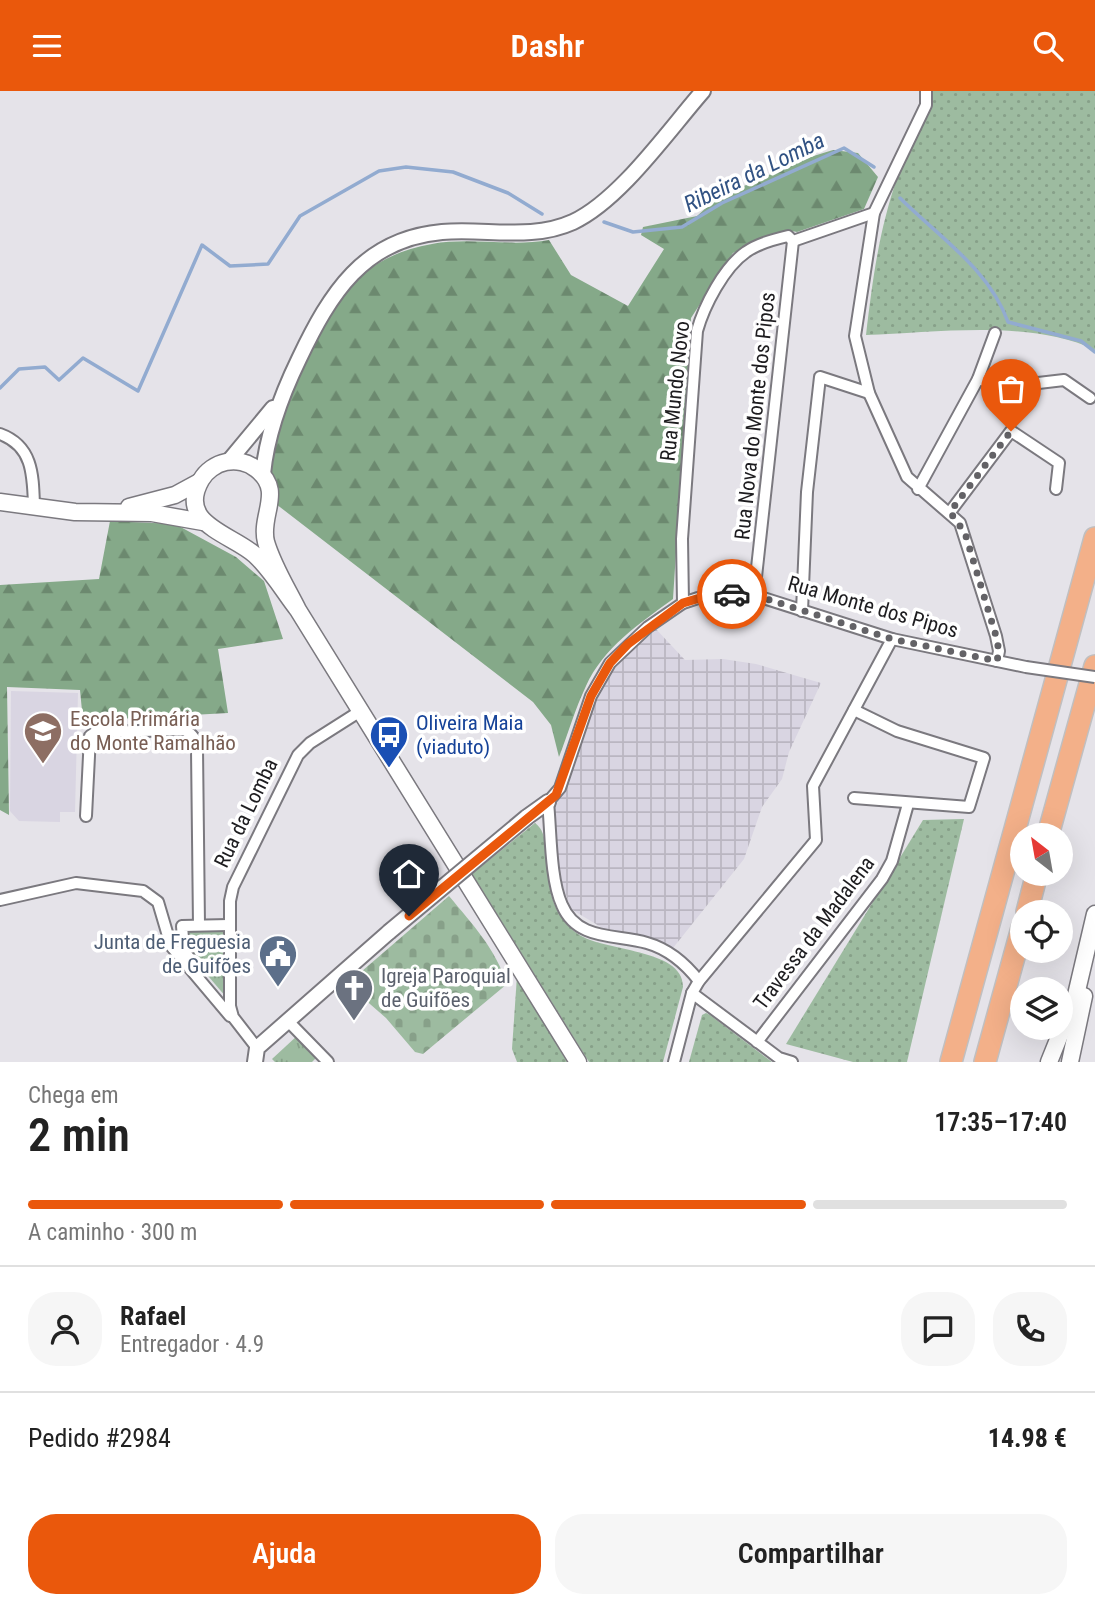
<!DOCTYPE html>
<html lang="pt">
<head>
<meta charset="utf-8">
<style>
	body { margin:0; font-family:"Roboto Condensed",sans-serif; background:#f6f6f6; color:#222; height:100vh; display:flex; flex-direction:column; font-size:26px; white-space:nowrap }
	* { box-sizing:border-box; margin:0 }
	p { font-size:23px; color:#767676 }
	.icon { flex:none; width:38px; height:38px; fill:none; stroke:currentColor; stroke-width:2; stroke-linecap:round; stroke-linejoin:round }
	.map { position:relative; height:971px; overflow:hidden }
	.drawer { display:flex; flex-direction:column; background:#fff; flex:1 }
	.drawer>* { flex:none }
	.needle { width:46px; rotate:329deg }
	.buttons { position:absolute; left:1010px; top:732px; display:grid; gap:14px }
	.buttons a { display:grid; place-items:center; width:63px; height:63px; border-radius:50%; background:#fff; box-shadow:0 7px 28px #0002; font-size:35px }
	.pin { position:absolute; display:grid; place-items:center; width:60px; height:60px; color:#fff; margin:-72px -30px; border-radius:50% 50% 50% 0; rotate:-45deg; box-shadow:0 0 7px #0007 }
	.pin .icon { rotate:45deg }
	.courier { position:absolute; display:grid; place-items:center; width:70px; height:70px; margin:-35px; border:5px solid #ea580c; border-radius:50%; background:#fff; color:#222; box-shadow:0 2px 9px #0007 }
	.headline em { font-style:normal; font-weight:600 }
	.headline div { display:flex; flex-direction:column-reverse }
	.headline { display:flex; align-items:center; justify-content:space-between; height:119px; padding:0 28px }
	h1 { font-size:46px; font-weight:600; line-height:52px }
	.bar { display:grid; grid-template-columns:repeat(4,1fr); gap:10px 7px; align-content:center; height:84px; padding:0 28px }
	.bar i { height:9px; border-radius:5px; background:#e0e0e0 }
	.bar .selected { background:#ea580c }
	.bar p { grid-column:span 4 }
	.line { display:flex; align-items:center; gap:18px; padding:0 28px; border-top:2px solid #e0e0e0 }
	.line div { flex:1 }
	.round { display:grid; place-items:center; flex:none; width:74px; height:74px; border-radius:28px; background:#f6f6f6 }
	.button { display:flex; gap:14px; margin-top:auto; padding:14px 28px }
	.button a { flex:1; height:80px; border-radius:28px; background:#ea580c; color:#fff; font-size:28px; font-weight:600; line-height:80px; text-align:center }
	.button a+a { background:#f6f6f6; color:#222 }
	header { display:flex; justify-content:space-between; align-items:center; height:91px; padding:0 28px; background:#ea580c; color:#fff; font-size:32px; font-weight:600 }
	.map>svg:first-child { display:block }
	.built { fill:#d9d5e2 }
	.industrial { fill:url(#industrial-grid) }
	.grass { fill:url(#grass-dots) }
	.forest { fill:url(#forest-firs) }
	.cemetery { fill:url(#cemetery-stones) }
	.park { fill:url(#park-tufts) }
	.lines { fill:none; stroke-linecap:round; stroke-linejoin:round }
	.stream { stroke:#92abd0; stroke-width:3.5 }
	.minor-casing { stroke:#7b797f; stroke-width:14 }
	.tertiary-casing { stroke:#7b797f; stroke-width:18 }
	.secondary-casing { stroke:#7b797f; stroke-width:19 }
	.motorway-casing { stroke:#c0bfc0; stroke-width:24 }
	.minor { stroke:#fff; stroke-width:10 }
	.tertiary { stroke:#fff; stroke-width:14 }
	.secondary { stroke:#fff; stroke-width:16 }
	.motorway { stroke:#f3b089; stroke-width:21 }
	.minor-bridge-casing { stroke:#7b797f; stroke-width:14; stroke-linecap:butt }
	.tertiary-bridge-casing { stroke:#7b797f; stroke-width:18; stroke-linecap:butt }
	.minor-bridge { stroke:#fff; stroke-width:10 }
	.tertiary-bridge { stroke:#fff; stroke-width:14 }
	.done { stroke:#636266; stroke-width:7; stroke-dasharray:0 12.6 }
	.route { stroke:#ea580c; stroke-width:9 }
	.labels { text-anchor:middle; stroke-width:7; stroke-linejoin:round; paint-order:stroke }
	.street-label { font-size:21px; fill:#1d1c1f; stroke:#fff }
	.education-label { font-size:21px; fill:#785e54; stroke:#fff; text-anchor:start }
	.transit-label { font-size:21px; fill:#164399; stroke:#fff; text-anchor:start }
	.service-label { font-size:21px; fill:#4e5e75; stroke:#fff; text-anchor:end }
	.worship-label { font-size:21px; fill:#5b616d; stroke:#fff; text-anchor:start }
	.water-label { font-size:23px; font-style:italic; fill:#315283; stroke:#fff }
</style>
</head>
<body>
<header><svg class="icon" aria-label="menu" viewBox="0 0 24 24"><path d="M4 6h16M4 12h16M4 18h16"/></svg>Dashr<svg class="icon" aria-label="search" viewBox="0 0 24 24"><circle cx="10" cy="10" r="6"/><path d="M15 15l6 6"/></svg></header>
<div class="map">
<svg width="1095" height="971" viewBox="0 0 1095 971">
	<defs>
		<pattern id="industrial-grid" width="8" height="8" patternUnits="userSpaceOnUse" patternTransform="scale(1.75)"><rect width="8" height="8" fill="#d9d5e2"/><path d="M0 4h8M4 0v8" fill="none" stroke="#bab6c1"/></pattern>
		<pattern id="grass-dots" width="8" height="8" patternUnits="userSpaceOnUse" patternTransform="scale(1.75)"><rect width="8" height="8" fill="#9dbba0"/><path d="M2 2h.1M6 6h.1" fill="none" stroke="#87a089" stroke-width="1.8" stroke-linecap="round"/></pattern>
		<pattern id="forest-firs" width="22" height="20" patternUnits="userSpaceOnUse" patternTransform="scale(1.75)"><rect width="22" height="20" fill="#85a989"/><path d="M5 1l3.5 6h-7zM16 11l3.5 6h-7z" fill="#6c896f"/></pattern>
		<pattern id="cemetery-stones" width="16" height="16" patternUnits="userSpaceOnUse" patternTransform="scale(1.75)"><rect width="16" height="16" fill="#9dbba0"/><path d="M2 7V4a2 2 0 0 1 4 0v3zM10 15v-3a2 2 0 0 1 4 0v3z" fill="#87a089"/></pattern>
		<pattern id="park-tufts" width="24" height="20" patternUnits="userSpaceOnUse" patternTransform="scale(1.75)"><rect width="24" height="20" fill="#9dbba0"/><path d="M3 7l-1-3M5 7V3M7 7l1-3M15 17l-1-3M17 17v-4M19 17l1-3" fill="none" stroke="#87a089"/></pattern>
	</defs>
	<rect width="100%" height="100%" fill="#e5e3e9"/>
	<!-- built -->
	<path class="built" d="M11 600 78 602 75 721H60V731L19 730 10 720Z"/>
	<!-- industrial -->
	<path class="industrial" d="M655 537 685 569 723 568 756 573 821 592 789 661 782 688 762 716 744 768 673 857 646 846 609 841 571 818 560 787 553 719 600 599 620 568Z"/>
	<!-- grass -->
	<g class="grass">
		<path d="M933 0H1095V259C1031 228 936 242 866 244 873 185 879 140 898 84 908 55 931 31 933 0Z"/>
		<path d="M964 728 907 971H853L786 953 923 729Z"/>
		<path d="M535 732C559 749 531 809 578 843 603 861 684 857 683 896L663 971H589L472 783Z"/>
		<path d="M517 885 567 971H517L512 958Z"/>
		<path d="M706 922 710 924 772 971H689L702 924Z"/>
	</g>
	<!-- forest -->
	<g class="forest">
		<path d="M833 59 858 62 878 86 864 118 797 141 786 139 733 162 691 227 673 508C640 532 603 557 586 595 575 618 568 643 559 666L551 634 533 611 276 413C278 397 267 382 268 366 268 343 284 317 294 296 325 228 348 167 432 153 471 146 511 156 549 149L571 184 628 215 664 158 641 144 643 136 697 125 717 107 807 67Z"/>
		<path d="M110 430 175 433 236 466 264 490 283 548 218 558 228 622 83 630 80 599 7 596 9 724 0 719V494L99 488Z"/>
	</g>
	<!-- cemetery -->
	<path class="cemetery" d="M449 805C473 834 495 857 507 893L423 963 415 961 386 927 347 893Z"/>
	<!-- park -->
	<g class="park">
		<path d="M227 838 226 906 186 859V839Z"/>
		<path d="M298 944 318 965 312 971H275L272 968Z"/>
	</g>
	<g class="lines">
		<!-- stream -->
		<g class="stream">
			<path d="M900 107C939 146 989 178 1008 231L1081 250 1095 261"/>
			<path d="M604 131 633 141 682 136 722 112 844 57 874 76"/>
			<path d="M0 297 19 278 45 276 59 289 83 267 138 300 202 154 230 175 268 173 300 125 379 80 406 76 453 81 508 102 542 123"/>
		</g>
		<!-- minor casing -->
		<g class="minor-casing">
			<g id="minor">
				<path d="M926 0V14L874 122 855 245 869 302 907 386 960 432 996 545 999 560 997 570"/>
				<path d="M978 288 1004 296 1064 289 1090 307"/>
				<path d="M0 343C33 355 33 384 34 415"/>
				<path d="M918 398 978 288 995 242"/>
				<path d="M950 421 1011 340 1059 372 1056 398"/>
				<path d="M754 504 793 150"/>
				<path d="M683 512 682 448 697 240C704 215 724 176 746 161 757 153 775 148 788 145L793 150 874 122"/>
				<path d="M802 520 807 401 820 286 869 302"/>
				<path d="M854 707 969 716 984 667 897 640 854 619"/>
				<path d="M86 725 90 645 96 641 184 639C193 643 196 648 197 658L199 834"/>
				<path d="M0 809 76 792 143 800 158 811 171 855 230 925"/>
				<path d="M192 870 184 860 182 835 229 834"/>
				<path d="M699 890C685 872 668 858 647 852 616 843 577 850 562 814 550 788 551 740 548 711L560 697 591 605 610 572 648 536 683 512 698 507 717 502 754 504 892 548 1026 576"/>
				<path d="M692 902 779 967 792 971"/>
				<path d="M288 930 328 971"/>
				<path d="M757 951 882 788 892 770 908 713"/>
				<path d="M257 957 233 926 230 915V810L233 796 298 664 310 652 362 619"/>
				<path d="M674 971 692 902 699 890 816 749 813 695 892 548"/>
			</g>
		</g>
		<!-- tertiary casing -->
		<g class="tertiary-casing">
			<g id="tertiary">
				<path d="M229 370 273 317"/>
				<path d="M263 383C267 342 281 305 299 268 330 203 363 148 442 141 486 137 531 150 573 131 620 109 668 40 703 0"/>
				<path d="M527 726 548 711"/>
				<path d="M255 971 257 957 389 841"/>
			</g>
		</g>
		<!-- secondary casing -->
		<g class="secondary-casing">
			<g id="secondary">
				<path d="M0 411 75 421 152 422 203 431"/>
				<path d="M129 416 175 404 199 391"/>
				<path d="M298 519C287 497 273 475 266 451 259 424 285 400 256 378 248 371 236 369 226 371 216 373 206 380 201 389 176 433 232 443 255 464 272 480 284 501 298 519L578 971"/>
				<path d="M1049 971 1076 904 1095 823"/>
				<path d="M1070 971 1084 905"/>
			</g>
		</g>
		<!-- motorway casing -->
		<g class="motorway-casing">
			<g id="motorway">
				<path d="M1048 744 1095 575"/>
				<path d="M1027 821 1037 782"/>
				<path d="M951 971 1095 447"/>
				<path d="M985 971 1022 837"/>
			</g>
		</g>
		<!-- minor -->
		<use href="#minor" class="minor"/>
		<!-- tertiary -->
		<use href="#tertiary" class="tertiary"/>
		<!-- secondary -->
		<use href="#secondary" class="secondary"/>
		<!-- motorway -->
		<use href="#motorway" class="motorway"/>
		<!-- minor-bridge casing -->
		<g class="minor-bridge-casing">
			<path id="minor-bridge" d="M1026 576 1095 586"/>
		</g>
		<!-- tertiary-bridge casing -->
		<g class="tertiary-bridge-casing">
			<path id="tertiary-bridge" d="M389 841 527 726"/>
		</g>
		<!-- minor-bridge -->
		<use href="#minor-bridge" class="minor-bridge"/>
		<!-- tertiary-bridge -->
		<use href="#tertiary-bridge" class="tertiary-bridge"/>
	</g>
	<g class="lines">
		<!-- done -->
		<path class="done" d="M732 503 754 504 892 548 997 570 999 560 996 545 965 442 950 421 1011 340"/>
		<!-- route -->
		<path class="route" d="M409 825 556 704 591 605 610 572 628 553 683 512 717 502 732 503"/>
	</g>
	<!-- icons -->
	<defs>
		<g id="school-pin" transform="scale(2.0125)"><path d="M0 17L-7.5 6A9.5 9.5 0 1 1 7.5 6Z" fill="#8d6e63" stroke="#fff"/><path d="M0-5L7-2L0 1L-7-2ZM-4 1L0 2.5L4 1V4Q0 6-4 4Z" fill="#fff"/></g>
		<g id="bus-pin" transform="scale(2.0125)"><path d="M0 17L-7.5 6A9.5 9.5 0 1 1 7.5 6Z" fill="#1a4fb4" stroke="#fff"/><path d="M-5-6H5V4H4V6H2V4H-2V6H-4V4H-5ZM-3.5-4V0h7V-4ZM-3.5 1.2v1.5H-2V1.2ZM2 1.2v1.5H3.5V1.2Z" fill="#fff"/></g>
		<g id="civic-pin" transform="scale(2.0125)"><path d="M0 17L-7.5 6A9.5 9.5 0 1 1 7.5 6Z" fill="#5c6f8a" stroke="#fff"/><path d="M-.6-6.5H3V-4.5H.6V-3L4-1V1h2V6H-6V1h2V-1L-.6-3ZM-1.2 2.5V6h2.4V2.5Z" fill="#fff"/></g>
		<g id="church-pin" transform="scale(2.0125)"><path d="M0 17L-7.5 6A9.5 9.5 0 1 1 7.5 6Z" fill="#6b7280" stroke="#fff"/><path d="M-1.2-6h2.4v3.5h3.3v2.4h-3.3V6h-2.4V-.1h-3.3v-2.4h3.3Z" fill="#fff"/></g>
	</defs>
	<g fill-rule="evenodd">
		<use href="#school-pin" x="43" y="640"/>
		<use href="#bus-pin" x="389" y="644"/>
		<use href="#civic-pin" x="278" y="863"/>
		<use href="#church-pin" x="354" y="897"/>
	</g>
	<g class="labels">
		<!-- street labels -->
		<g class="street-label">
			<text transform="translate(675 300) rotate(-84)" y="7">Rua Mundo Novo</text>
			<text transform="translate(755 325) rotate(-84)" y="7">Rua Nova do Monte dos Pipos</text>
			<text transform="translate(873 516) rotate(16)" y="7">Rua Monte dos Pipos</text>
			<text transform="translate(246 722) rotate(-64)" y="7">Rua da Lomba</text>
			<text transform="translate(814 842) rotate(-53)" y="7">Travessa da Madalena</text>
		</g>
		<!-- education labels -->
		<g class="education-label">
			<text x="70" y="635">Escola Primária<tspan x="70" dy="24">do Monte Ramalhão</tspan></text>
		</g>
		<!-- transit labels -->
		<g class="transit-label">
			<text x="416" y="639">Oliveira Maia<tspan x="416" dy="24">(viaduto)</tspan></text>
		</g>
		<!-- service labels -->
		<g class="service-label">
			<text x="251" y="858">Junta de Freguesia<tspan x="251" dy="24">de Guifões</tspan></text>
		</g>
		<!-- worship labels -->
		<g class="worship-label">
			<text x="381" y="892">Igreja Paroquial<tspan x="381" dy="24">de Guifões</tspan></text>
		</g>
		<!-- water labels -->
		<g class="water-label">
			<text transform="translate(754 81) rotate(-26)" y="8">Ribeira da Lomba</text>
		</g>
	</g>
</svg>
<div class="buttons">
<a><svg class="needle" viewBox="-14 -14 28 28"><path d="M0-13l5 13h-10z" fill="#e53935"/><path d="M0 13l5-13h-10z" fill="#767676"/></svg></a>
<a><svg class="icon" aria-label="locate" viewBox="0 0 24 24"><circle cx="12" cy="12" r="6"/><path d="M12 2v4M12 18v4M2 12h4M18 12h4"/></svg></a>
<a><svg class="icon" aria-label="layers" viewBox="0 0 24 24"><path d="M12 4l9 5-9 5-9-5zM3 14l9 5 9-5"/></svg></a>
</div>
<div class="pin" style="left:1011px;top:340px;background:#ea580c"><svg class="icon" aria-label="bag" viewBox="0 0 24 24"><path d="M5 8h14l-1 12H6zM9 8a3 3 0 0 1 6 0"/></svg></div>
<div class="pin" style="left:409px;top:825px;background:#1f2937"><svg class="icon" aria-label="home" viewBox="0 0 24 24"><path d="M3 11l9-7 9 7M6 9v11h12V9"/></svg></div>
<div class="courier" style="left:732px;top:503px"><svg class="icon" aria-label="car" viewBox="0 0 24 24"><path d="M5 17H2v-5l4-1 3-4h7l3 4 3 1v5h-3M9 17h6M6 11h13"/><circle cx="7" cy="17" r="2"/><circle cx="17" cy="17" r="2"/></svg></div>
</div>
<section class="drawer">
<div class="headline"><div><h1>2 min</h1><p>Chega em</p></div><em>17:35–17:40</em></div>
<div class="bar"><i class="selected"></i><i class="selected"></i><i class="selected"></i><i></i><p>A caminho · 300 m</p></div>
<div class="line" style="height:126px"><a class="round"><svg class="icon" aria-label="person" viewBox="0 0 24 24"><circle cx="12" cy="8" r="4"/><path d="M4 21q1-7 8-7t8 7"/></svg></a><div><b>Rafael</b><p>Entregador · 4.9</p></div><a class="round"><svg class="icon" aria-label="chat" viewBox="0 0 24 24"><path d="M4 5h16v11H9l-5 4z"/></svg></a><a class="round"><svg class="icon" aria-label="phone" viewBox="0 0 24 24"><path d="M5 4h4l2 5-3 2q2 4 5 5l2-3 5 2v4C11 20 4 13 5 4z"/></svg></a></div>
<div class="line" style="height:91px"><div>Pedido #2984</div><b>14.98 €</b></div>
<div class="button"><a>Ajuda</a><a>Compartilhar</a></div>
</section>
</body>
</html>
